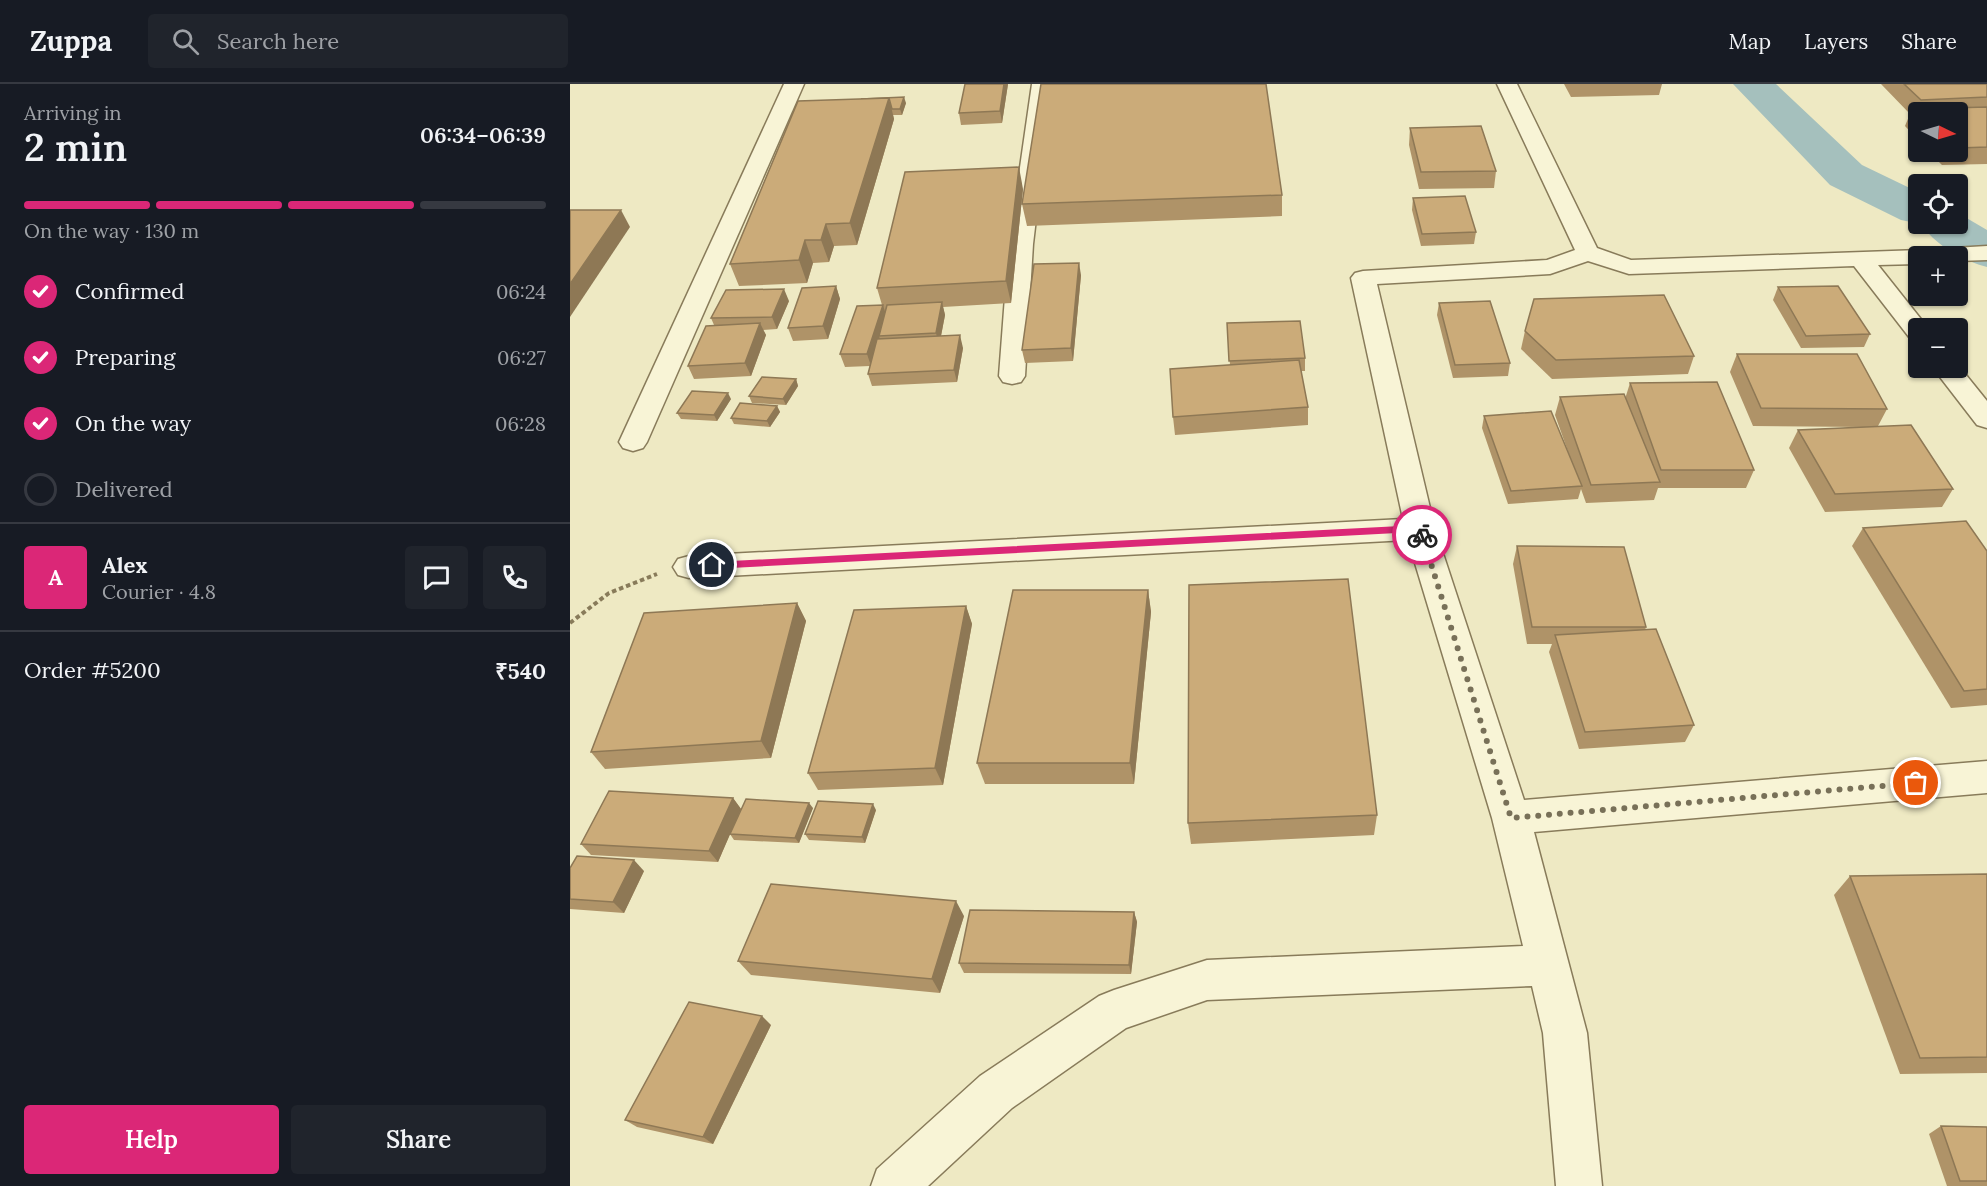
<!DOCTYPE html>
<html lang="en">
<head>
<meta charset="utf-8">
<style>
	body { margin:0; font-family:Lora,serif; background:#20242c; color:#f1f3f6; height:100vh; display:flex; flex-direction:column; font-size:22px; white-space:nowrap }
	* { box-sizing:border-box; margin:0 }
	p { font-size:20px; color:#9ea1a6 }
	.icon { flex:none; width:33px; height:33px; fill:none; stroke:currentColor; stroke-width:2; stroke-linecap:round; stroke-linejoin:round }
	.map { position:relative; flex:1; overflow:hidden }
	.sheet { display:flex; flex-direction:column; background:#171b24; width:570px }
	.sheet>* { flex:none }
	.needle { width:39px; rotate:95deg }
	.fabs { position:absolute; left:1338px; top:18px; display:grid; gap:12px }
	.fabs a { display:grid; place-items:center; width:60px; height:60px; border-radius:6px; background:#171b24; box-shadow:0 2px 4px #0004; font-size:30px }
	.pin { position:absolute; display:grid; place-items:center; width:51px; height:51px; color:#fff; margin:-26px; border:3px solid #fff; border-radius:50%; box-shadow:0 2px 6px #0007 }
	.courier { position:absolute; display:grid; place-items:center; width:60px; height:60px; margin:-30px; border:4px solid #db2777; border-radius:50%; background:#fff; color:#222; box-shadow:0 2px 8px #0007 }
	.overview em { font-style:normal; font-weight:600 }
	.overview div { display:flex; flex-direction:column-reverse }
	.overview { display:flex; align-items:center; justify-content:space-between; height:102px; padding:0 24px }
	h1 { font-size:39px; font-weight:600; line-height:45px }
	.bar { display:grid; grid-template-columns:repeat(4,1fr); gap:9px 6px; align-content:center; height:72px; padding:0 24px }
	.bar i { height:8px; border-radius:4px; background:#363941 }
	.bar .selected { background:#db2777 }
	.bar p { grid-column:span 4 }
	.line { display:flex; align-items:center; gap:15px; padding:0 24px; border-top:2px solid #363941 }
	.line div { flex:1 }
	.round { display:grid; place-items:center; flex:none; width:63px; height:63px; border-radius:6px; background:#20242c }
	ol { padding:0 24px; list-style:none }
	li { display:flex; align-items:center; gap:18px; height:66px }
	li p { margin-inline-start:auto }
	li .icon { padding:6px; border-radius:50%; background:#db2777; color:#fff; stroke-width:4 }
	li:last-child { color:#9ea1a6 }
	li i { width:33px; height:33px; border:3px solid #363941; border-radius:50% }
	.cta { display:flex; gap:12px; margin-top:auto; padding:12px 24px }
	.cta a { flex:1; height:69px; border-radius:6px; background:#db2777; color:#fff; font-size:24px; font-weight:600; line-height:69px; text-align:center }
	.cta a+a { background:#20242c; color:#f1f3f6 }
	header { display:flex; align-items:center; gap:36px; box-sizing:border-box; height:84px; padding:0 30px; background:#171b24; border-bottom:2px solid #363941 }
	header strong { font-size:28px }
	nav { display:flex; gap:33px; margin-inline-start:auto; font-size:21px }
	.search { width:420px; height:54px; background:#20242c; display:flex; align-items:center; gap:15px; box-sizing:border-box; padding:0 21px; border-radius:6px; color:#9ea1a6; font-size:22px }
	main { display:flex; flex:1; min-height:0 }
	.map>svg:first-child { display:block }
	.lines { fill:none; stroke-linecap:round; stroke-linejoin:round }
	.river { fill:#a5c0bd; fill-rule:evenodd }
	.minor-casing { stroke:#887b5a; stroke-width:3 }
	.path { stroke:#887b5a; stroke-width:4; stroke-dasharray:4.5 3; stroke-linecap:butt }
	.minor { fill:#f8f4d6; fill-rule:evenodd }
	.wall { fill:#af9368 }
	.shaded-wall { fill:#8e7855 }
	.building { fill:#cbab79; stroke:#8e7855; stroke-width:1.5 }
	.route { fill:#db2777 }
	.done { stroke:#787058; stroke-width:6; stroke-dasharray:0 10.8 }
</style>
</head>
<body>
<header>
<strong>Zuppa</strong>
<div class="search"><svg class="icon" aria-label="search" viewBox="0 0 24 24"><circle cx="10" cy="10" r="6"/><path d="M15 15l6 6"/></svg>Search here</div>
<nav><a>Map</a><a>Layers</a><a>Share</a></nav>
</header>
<main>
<section class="sheet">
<div class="overview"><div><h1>2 min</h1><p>Arriving in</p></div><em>06:34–06:39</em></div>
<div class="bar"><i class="selected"></i><i class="selected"></i><i class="selected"></i><i></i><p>On the way · 130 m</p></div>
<ol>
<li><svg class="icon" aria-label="check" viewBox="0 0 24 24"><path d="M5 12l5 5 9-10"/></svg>Confirmed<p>06:24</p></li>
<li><svg class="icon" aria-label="check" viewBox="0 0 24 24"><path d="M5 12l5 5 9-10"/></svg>Preparing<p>06:27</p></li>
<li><svg class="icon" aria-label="check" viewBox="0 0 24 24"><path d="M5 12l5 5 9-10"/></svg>On the way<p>06:28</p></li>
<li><i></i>Delivered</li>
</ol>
<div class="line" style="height:108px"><b class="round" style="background:#db2777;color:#fff">A</b><div><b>Alex</b><p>Courier · 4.8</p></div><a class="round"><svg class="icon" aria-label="chat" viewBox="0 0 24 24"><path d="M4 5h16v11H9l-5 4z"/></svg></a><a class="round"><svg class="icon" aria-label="phone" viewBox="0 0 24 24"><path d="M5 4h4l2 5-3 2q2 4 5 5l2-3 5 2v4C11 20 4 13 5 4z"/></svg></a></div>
<div class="line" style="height:78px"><div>Order #5200</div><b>₹540</b></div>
<div class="cta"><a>Help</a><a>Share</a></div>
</section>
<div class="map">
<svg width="1417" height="1102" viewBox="0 0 1417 1102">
	<rect width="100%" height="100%" fill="#eee9c3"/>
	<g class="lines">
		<!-- river -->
		<g class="river">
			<path d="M1163 0H1206L1292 81 1348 108V140H1351L1331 136 1260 101Z"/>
			<path d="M1388 129 1417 146V183C1393 177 1365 161 1351 140H1388Z"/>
		</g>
		<!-- minor casing -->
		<g class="minor-casing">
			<g id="minor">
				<path d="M214 0H234L77 358 73 364 63 367 53 364 49 358Z"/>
				<path d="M462 0H482L463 160 455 292 451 298 442 300 433 298 429 292 439 160Z"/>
				<path d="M927 0H947L1027 164 1061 176 1350 166 1417 162V176L1388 177V172H1348V180L1308 181 1358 244H1348V256L1339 253 1284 182 1059 190 1018 177 980 190 807 200 865 445 954 716 1417 677V709L964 748 1017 949 1032 1102H986L973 949 962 902 637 916 556 944 442 1024 358 1102H301L307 1085 410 992 529 912 544 906 637 876 953 862 922 734 838 456 119 494 108 491 103 483 108 475 119 472 833 435 781 194 785 189 793 187 977 176 1005 166Z"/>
				<path d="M1388 281 1417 317V344L1407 341 1363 284H1388Z"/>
			</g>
		</g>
		<!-- path -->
		<path class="path" d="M0 539 39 509 87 490"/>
		<!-- minor -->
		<use href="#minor" class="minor"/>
	</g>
	<!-- wall -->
	<g class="wall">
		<path d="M438 0 432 39 391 41 389 29Z"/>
		<path d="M994 0H1092L1089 11 1001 13Z"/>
		<path d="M1311 0H1417V80L1372 81 1359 68H1388V28H1348V56L1335 42 1340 30Z"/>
		<path d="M228 17 336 19 332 31H323L324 35 287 161 264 162 259 178 243 179 237 199 169 202 160 180Z"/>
		<path d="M840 44 926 87 924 104 849 105 839 61Z"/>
		<path d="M453 105 441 219 373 223 375 231 371 252 393 264 387 298 302 302 298 290 300 282 275 283 270 270 312 221 307 204Z"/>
		<path d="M712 111V132L457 142 452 120Z"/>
		<path d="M843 114 906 148 904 160 851 162 842 126Z"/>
		<path d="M511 191 503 277 455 279 452 266Z"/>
		<path d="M266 202 270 215 258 255 223 257 218 244Z"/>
		<path d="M1208 203 1300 250 1294 263 1231 264 1203 216Z"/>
		<path d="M219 217 207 245 193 246 196 251 181 292 124 295 118 282 144 241 141 234Z"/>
		<path d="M869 219 940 279 938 292 883 294 867 231Z"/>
		<path d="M657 239 735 274V287H731L738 323V341L605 351 603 333 660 281Z"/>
		<path d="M955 247 1124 272 1118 290 982 295 951 265Z"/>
		<path d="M1167 270 1317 325 1308 342 1383 405 1372 423 1255 428 1219 364 1228 346 1295 343 1183 342 1160 288Z"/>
		<path d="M226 295 228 302 216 321 182 319 179 312Z"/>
		<path d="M1060 299 1184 386 1176 404H1088L1084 416 1016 419 1011 405 1008 415 938 420 912 344 914 332 1001 376 985 331 990 313 1055 315Z"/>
		<path d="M161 315 147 337 111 335 107 329Z"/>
		<path d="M207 322 210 328 200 343 164 340 161 334Z"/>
		<path d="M1293 444 1417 467V621L1381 624 1282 462Z"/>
		<path d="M947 462 1076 543 1075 546 1124 641 1115 658 1009 665 979 568 982 560H957L943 480Z"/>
		<path d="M578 506 581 528 564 700H415L407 679Z"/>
		<path d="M227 519 236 537 201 674 35 685 21 668Z"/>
		<path d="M396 522 402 540 373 701 248 706 238 689Z"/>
		<path d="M163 714 171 725 243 724 229 759 164 756 160 750 148 778 21 771 11 760Z"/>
		<path d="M306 726 295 759 239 756 235 750Z"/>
		<path d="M807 731 804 751 621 760 618 739Z"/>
		<path d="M0 784 74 787 54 829 0 825Z"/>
		<path d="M1417 790V989L1330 990 1264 811 1280 792Z"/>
		<path d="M564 828 567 838 561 890 394 889 389 879Z"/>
		<path d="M394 832 370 909 181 891 168 877Z"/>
		<path d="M201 941 143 1060 67 1043 55 1036Z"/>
		<path d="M1371 1042 1417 1043V1102H1377L1359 1050Z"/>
	</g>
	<!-- shaded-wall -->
	<g class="shaded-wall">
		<path d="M434 0H438L432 39 430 27Z"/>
		<path d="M334 13 336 19 332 31 330 25Z"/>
		<path d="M319 14 324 35 287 161 280 139Z"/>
		<path d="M449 83 453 105 441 219 436 197Z"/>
		<path d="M51 126 60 143 0 233V200Z"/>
		<path d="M256 140 264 162 259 178 251 156Z"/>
		<path d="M235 156 243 179 237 199 229 176Z"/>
		<path d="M509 179 511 191 503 277 501 264Z"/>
		<path d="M266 202 270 215 258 255 253 242Z"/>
		<path d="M214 205 219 217 207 245 202 233Z"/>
		<path d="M372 218 375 231 369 262 366 249Z"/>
		<path d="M313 221 317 234 309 252 310 255 301 282 297 270Z"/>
		<path d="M190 239 196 251 181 292 175 279Z"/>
		<path d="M390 251 393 264 387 298 384 286Z"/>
		<path d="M226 295 228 302 216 321 213 315Z"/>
		<path d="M158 309 161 315 147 337 144 331Z"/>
		<path d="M207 322 210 328 200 343 197 337Z"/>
		<path d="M578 506 581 528 564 700 560 679Z"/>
		<path d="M227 519 236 537 201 674 191 657Z"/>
		<path d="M396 522 402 540 373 701 365 684Z"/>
		<path d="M163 714 171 725 148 778 139 767Z"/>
		<path d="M239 719 243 724 229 759 225 754Z"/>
		<path d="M303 720 306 726 295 759 292 753Z"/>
		<path d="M64 776 74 787 54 829 43 818Z"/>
		<path d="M386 817 394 832 370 909 362 895Z"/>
		<path d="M564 828 567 838 561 890 559 881Z"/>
		<path d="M192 932 201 941 143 1060 133 1053Z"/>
	</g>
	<!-- building -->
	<g class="building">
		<path d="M395 0H434L430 27 389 29Z"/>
		<path d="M471 0H696L712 111 452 120Z"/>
		<path d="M1334 0H1417V13L1351 16Z"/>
		<path d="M334 13 330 25H322L319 14 291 15Z"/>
		<path d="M319 14 280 139 256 140 251 156H235L229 176 160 180 228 17Z"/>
		<path d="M1417 23V63L1388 64V28H1348V32L1342 25Z"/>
		<path d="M911 42 926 87 851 88 840 44Z"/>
		<path d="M449 83 436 197 307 204 335 88Z"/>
		<path d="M895 112 906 148 852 150 843 114Z"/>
		<path d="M0 126H51L0 200Z"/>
		<path d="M509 179 501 264 452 266 464 180Z"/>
		<path d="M266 202 253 242 218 244 232 204Z"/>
		<path d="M1268 202 1300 250 1236 252 1208 203Z"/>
		<path d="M214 205 202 233 141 234 156 206Z"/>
		<path d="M1094 211 1124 272 986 276 955 247 964 215Z"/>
		<path d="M920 217 940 279 885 281 869 219Z"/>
		<path d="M372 218 366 249 309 252 317 221Z"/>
		<path d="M313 221 297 270H270L287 222Z"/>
		<path d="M730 237 735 274 659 277 657 239Z"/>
		<path d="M190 239 175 279 118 282 136 242Z"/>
		<path d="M390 251 384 286 298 290 307 255Z"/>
		<path d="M1167 270H1287L1317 325 1191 324Z"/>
		<path d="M729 276 738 323 603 333 600 285Z"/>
		<path d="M192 293 226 295 213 315 179 312Z"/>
		<path d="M1147 298 1184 386H1091L1060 299Z"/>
		<path d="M122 307 158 309 144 331 107 329Z"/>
		<path d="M1054 310 1090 398 1021 401 990 313Z"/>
		<path d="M170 319 207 322 197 337 161 334Z"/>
		<path d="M981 327 1012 402 941 407 914 332Z"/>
		<path d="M1341 341 1383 405 1265 410 1228 346Z"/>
		<path d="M1396 437 1417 467V605L1394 607 1293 444Z"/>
		<path d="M947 462 1054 463 1076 543H962Z"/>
		<path d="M778 495 807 731 618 739 619 501Z"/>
		<path d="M443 506H578L560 679H407Z"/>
		<path d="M227 519 191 657 21 668 74 529Z"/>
		<path d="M396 522 365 684 238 689 284 526Z"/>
		<path d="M1086 545 1124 641 1015 648 985 551Z"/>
		<path d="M39 707 163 714 139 767 11 760Z"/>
		<path d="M176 715 239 719 225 754 160 750Z"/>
		<path d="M248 717 303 720 292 753 235 750Z"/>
		<path d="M7 772 64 776 43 818 0 815V784Z"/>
		<path d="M1417 790V973L1350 974 1280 792Z"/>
		<path d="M201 800 386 817 362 895 168 877Z"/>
		<path d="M400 826 564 828 559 881 389 879Z"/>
		<path d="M119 918 192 932 133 1053 55 1036Z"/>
		<path d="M1371 1042 1417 1043V1097H1390Z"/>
	</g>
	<!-- route -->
	<path class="route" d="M850 441 854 445 855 454H849L846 448 142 485 138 481 142 478Z"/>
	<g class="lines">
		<!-- done -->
		<path class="done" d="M852 451 941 734 1346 699"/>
	</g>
</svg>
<div class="fabs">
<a><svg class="needle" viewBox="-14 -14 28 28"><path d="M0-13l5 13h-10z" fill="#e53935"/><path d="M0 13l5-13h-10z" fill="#9ea1a6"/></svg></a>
<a><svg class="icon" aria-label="locate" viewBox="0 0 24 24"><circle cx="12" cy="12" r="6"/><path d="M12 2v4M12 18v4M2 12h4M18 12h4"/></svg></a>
<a>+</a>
<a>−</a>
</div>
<div class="pin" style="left:1346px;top:699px;background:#ea580c"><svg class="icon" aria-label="bag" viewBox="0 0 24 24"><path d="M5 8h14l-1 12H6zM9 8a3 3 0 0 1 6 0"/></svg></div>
<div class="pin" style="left:142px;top:481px;background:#1f2937"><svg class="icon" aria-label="home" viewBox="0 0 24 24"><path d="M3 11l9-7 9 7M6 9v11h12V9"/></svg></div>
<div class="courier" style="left:852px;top:451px"><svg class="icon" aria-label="bike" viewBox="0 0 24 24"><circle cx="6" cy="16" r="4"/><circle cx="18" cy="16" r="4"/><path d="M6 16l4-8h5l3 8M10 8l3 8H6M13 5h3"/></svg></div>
</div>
</main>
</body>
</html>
